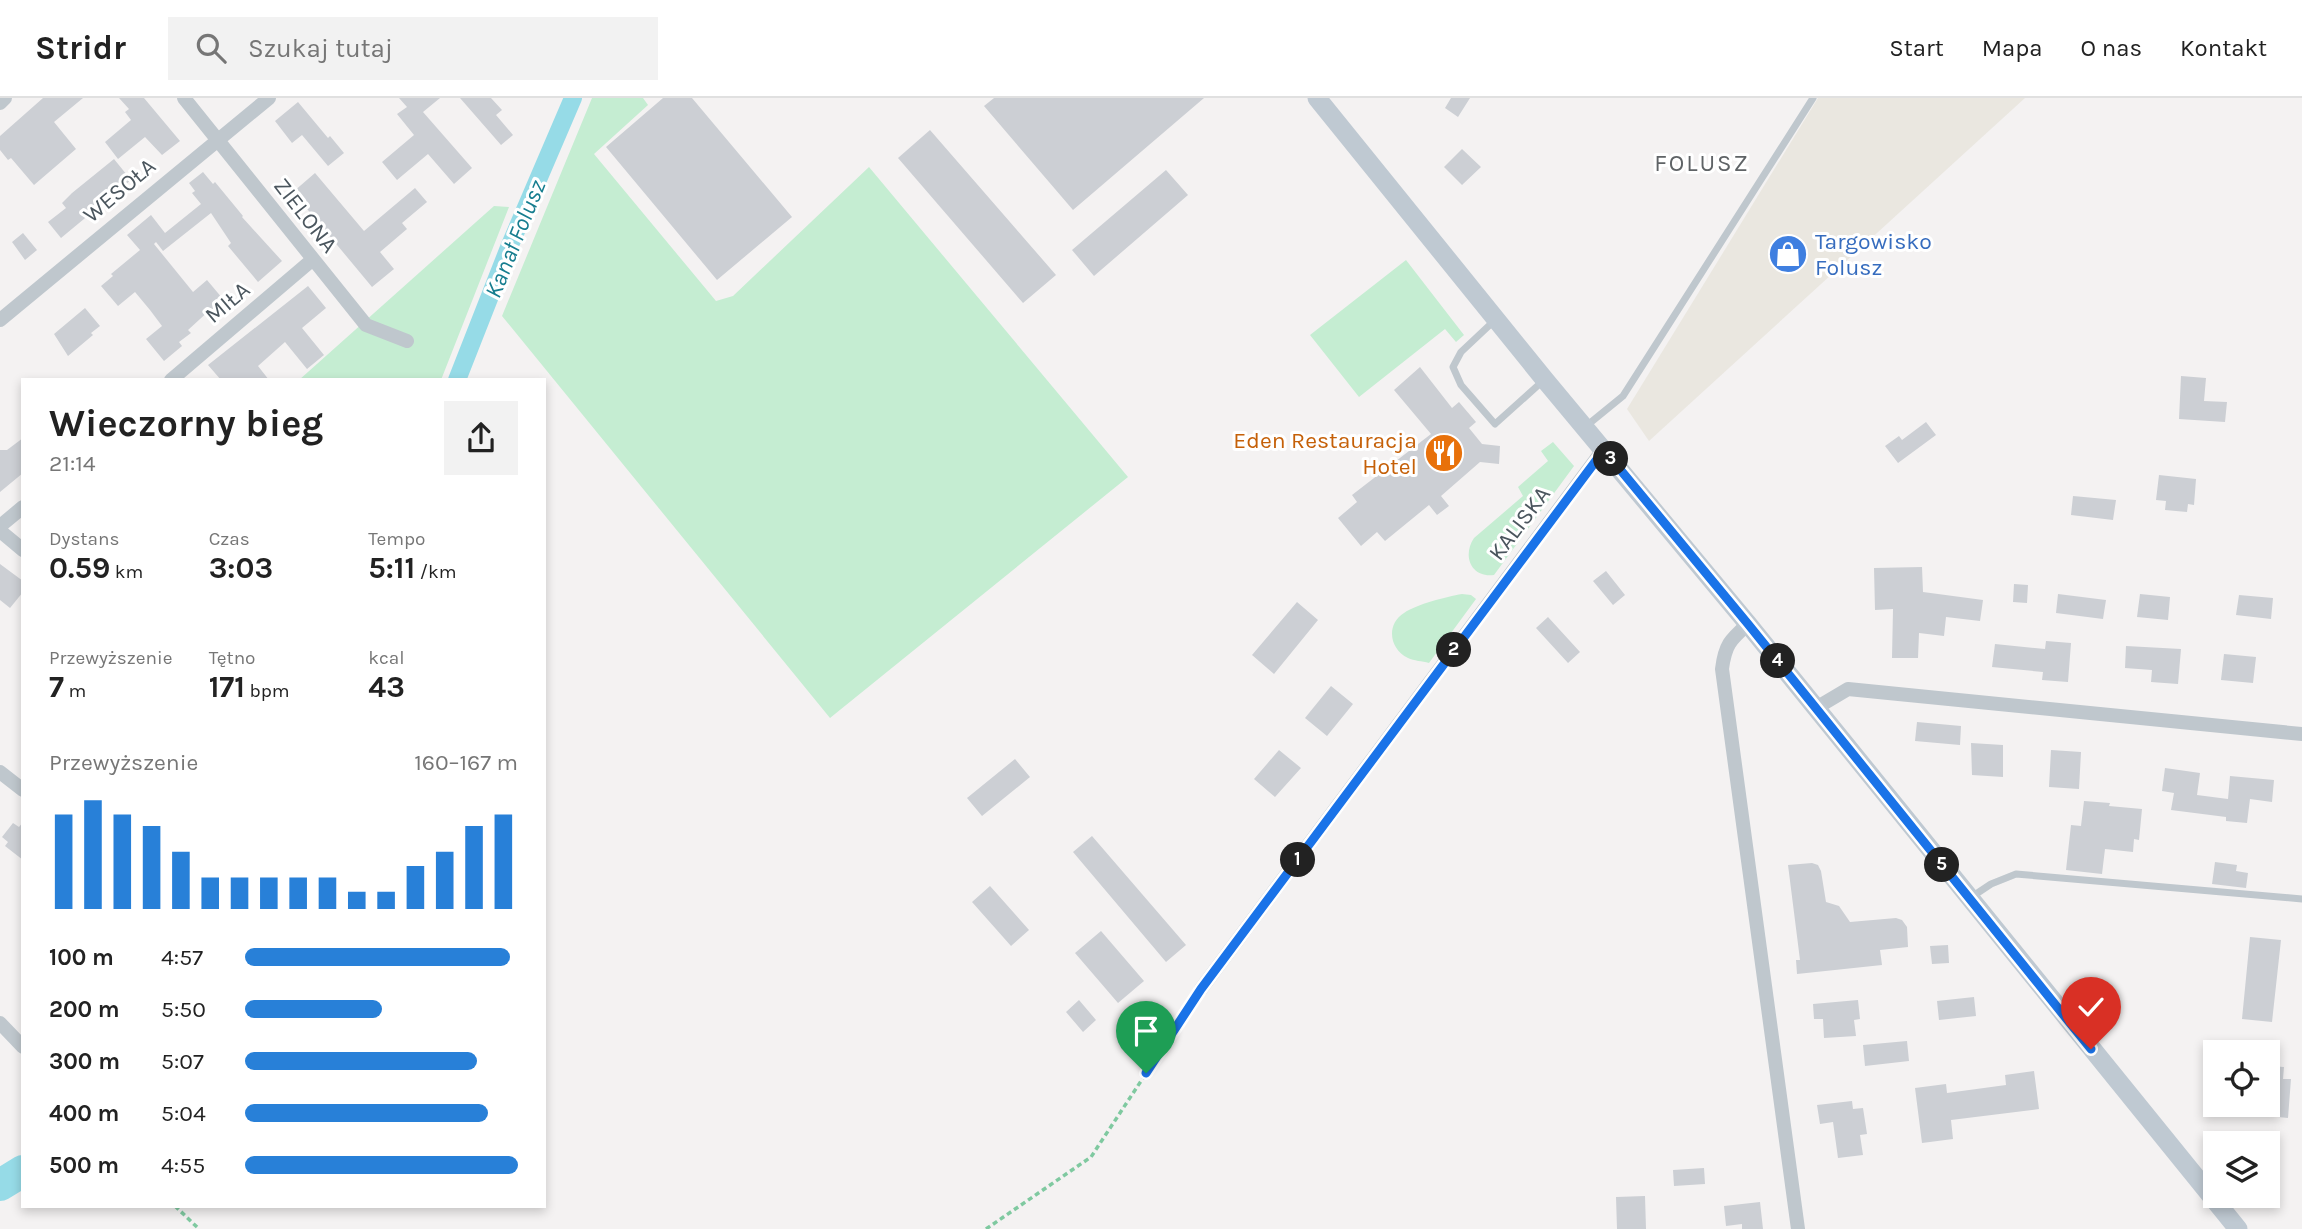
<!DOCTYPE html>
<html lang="pl">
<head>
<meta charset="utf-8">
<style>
	:root { --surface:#fff; --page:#f2f2f2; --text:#222; --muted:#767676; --line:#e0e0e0; --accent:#2880d8 }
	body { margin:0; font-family:Karla,sans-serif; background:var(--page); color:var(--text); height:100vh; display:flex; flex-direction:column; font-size:26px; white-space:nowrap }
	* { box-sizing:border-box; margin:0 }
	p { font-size:23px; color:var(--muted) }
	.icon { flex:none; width:38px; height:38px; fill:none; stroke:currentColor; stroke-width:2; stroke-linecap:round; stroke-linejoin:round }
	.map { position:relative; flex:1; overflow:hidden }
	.sheet { position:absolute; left:21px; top:280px; width:525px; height:830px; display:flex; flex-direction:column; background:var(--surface); border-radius:0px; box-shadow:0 4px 10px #0003 }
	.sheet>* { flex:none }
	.buttons { position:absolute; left:2203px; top:942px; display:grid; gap:14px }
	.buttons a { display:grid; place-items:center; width:77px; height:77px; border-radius:0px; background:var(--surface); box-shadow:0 4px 10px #0003; font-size:35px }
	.pin { position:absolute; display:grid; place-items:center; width:60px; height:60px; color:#fff; margin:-72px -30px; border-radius:50% 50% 50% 0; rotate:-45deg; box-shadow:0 0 7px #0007 }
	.pin .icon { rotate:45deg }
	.km { position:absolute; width:35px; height:35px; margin:-18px; border-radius:50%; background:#222; color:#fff; font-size:19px; line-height:35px; text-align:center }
	.round { display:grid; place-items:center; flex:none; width:74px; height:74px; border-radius:0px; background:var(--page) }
	.summary { display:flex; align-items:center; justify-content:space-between; height:119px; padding:0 28px }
	h1 { font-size:38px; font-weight:700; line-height:52px }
	.stats { display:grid; grid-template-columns:repeat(3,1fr); gap:10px; height:119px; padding:7px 28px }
	.stats div { display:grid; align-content:center }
	.stats b { font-size:30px; font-weight:700 }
	.stats small { font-size:19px; font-weight:400 }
	.stats p { font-size:19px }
	.chart { height:196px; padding:14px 28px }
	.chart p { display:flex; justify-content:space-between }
	.chart svg { width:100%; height:126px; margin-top:7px; stroke:var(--accent); stroke-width:6 }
	ul { padding:0 28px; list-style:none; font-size:23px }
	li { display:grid; grid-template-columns:112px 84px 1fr; align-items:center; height:52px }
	li i { height:18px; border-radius:9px; background:var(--accent) }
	header { display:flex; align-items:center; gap:42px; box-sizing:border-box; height:98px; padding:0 35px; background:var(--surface); border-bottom:2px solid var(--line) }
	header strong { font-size:33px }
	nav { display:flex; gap:38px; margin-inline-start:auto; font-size:24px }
	.search { width:490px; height:63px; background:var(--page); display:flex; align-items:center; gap:18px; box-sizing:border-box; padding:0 24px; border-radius:0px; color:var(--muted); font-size:26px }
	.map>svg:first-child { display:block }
	.commercial { fill:#eae7e0 }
	.green { fill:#c5edd2 }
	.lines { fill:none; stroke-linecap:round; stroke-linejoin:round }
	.canal { stroke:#96dbe7; stroke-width:18 }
	.river { stroke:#96dbe7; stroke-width:32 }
	.building { fill:#cccfd4 }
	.path { stroke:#7fc9a0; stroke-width:3.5; stroke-dasharray:5 3.5; stroke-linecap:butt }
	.service { stroke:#bfc7cd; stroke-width:7 }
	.minor { stroke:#bfc7cd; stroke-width:14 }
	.secondary { stroke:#bfc9d2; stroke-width:19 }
	.route-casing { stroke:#fff; stroke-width:14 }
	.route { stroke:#1a73e8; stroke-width:9 }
	.labels { text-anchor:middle; stroke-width:6; stroke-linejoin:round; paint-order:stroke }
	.street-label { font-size:23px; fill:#4b565e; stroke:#fff }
	.shop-label { font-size:23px; fill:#366cbe; stroke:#fff; text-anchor:start }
	.food-label { font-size:23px; fill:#c56008; stroke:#fff; text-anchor:end }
	.neighbourhood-label { font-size:24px; letter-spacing:2px; fill:#5f6366; stroke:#fff }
	.water-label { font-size:24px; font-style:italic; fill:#167d8f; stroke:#fff }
</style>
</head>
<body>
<header>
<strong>Stridr</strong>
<div class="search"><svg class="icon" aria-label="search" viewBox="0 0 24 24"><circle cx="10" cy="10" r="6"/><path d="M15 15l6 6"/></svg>Szukaj tutaj</div>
<nav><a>Start</a><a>Mapa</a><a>O nas</a><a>Kontakt</a></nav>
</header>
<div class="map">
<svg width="2302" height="1131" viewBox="0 0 2302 1131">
	<rect width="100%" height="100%" fill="#f4f2f2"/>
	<!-- commercial -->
	<path class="commercial" d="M1818 0H2025L1649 343 1627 311Z"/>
	<!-- green -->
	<path class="green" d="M592 0H643L648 7 594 56 716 203 733 198 869 69 1128 379 830 620 502 218Z
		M494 108 509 109 441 282H299Z
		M1406 162 1464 237 1456 244 1445 231 1359 299 1310 237Z
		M1553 344 1574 368 1494 477C1471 480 1462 458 1474 440L1523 398 1518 389 1548 363 1541 353Z
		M1462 496 1471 497 1476 501 1429 565C1422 563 1414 563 1408 560 1389 551 1386 526 1404 515 1417 506 1446 499 1462 496Z"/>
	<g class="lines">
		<!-- canal -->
		<path class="canal" d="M457 282 510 147 573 0"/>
		<!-- river -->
		<path class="river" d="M0 1087 23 1073"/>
	</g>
	<!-- building -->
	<path class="building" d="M43 0H83L54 24 76 51 34 87 11 60 8 62 0 52V38Z
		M119 0H144L180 43 162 57 145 39 118 61 105 44 131 22 125 14 129 11Z
		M399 0H440L423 14 472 70 454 86 428 56 397 82 382 64 414 37 397 16 407 9Z
		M460 0H491L502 12 496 17 513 37 501 47Z
		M663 0H692L792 119 717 182 606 49Z
		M994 0H1204L1073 112 984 8Z
		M1451 0H1470L1458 19 1445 10Z
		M298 4 328 40 330 38 344 55 328 68 302 37 292 45 275 23Z
		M930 32 1056 177 1023 205 898 60Z
		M1462 51 1481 69 1462 87 1444 69Z
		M114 61 131 82 61 140 48 124 66 110 62 105 72 95Z
		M1166 72 1188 97 1094 178 1072 152Z
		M203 74 213 86 215 84 243 118 242 119 282 163 258 184 228 148 231 145 211 115 163 153 156 144 154 146 193 194 207 182 228 207 217 217 211 211 188 232 191 235 179 244 182 248 164 263 146 241 162 228 150 212 135 194 118 208 101 188 113 178 111 176 140 152 127 137 151 117 165 135 201 106 192 95 195 93 189 85Z
		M315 75 364 133 415 90 427 104 402 125 407 131 380 154 394 171 372 189 293 94Z
		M23 135 37 152 25 162 12 144Z
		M308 188 326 210 302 230 324 257 307 271 285 244 258 268 269 282H221L208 267Z
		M85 210 100 228 91 235 93 237 68 258 54 236Z
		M1420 269 1452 310 1459 304 1476 324 1469 330 1482 346 1500 348 1499 366 1480 364 1441 398 1449 408 1437 417 1429 407 1385 443 1377 434 1361 448 1338 420 1357 404 1352 397 1431 336 1394 292Z
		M2181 278 2206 280 2204 303 2227 304 2225 324 2179 321Z
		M1926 324 1936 337 1898 365 1885 348 1899 338 1902 342Z
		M23 340V375L0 394V352H7Z
		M2159 377 2196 381 2194 407 2188 406 2187 414 2165 412 2166 403 2156 402Z
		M2073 398 2116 402 2113 422 2071 417Z
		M0 466 23 483V494L10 510 0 502Z
		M1922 469 1923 494 1983 502 1980 523 1946 519 1944 538 1919 535 1918 560H1892L1893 511 1875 512 1874 470Z
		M1606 473 1625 497 1613 507 1593 483Z
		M2014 486 2028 487 2027 505 2013 504Z
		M2058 496 2106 502 2103 521 2056 515Z
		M2140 496 2170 499 2168 522 2137 519Z
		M2239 497 2273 500 2271 521 2236 517Z
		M1297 504 1318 522 1274 576 1252 557Z
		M1548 519 1580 554 1568 565 1536 530Z
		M2046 543 2071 545 2068 584 2042 582 2043 574 1992 569 1995 546 2045 551Z
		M2126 548 2181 551 2178 586 2151 584 2152 572 2125 570Z
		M2224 556 2256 559 2253 585 2221 582Z
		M1331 588 1353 606 1327 638 1305 620Z
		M1917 624 1961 628 1960 647 1915 643Z
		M1971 645 2003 647V679L1972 677Z
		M1279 652 1301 670 1275 699 1254 681Z
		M2051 652 2081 654 2079 691 2049 689Z
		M1015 661 1030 679 982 718 967 700Z
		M2165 670 2200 675 2197 697 2228 701 2230 678 2274 682 2272 704 2250 701 2247 725 2226 723V719L2171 712 2174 695 2162 693Z
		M2084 703 2110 705 2109 708 2142 711 2139 742 2134 741 2133 754 2105 751 2102 776 2066 772 2071 727 2081 728Z
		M23 724V762L5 748 8 744 2 739 13 725 19 729Z
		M1092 738 1186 847 1166 864 1073 754Z
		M2215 764 2237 767 2236 773 2248 775 2246 790 2212 786Z
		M1812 765 1818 767 1821 773 1826 804 1839 808 1850 824 1896 820 1902 822 1907 829 1908 849 1880 852 1882 867 1797 876 1796 862H1800L1788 767Z
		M990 788 1029 832 1011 848 972 804Z
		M1101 833 1144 883 1118 905 1075 855Z
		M2250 839 2281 842 2272 924 2242 921Z
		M1948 847 1949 865 1932 866 1930 848Z
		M1974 899 1976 918 1939 922 1937 903Z
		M1079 902 1096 922 1083 934 1066 914Z
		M1858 902 1860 921 1854 922 1856 938 1824 940 1823 921H1814L1813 906Z
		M1907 943 1909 963 1865 968 1863 947Z
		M2270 968 2284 969 2283 981H2291L2288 1020 2268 1018V980Z
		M2034 973 2039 1011 1951 1022 1953 1041 1922 1045 1915 990 1946 986 1947 995 2006 987 2005 977Z
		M1852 1003 1853 1011 1863 1010 1867 1036 1860 1037 1863 1057 1838 1060 1833 1024 1820 1026 1817 1007Z
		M1704 1070 1705 1086 1674 1088 1673 1072Z
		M1645 1098 1646 1131H1617L1616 1099Z
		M1760 1104 1763 1131H1742V1126L1726 1128 1724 1108Z"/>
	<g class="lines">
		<!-- path -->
		<path class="path" d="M175 1108 199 1131
			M986 1131 1091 1059 1193 904"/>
		<!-- service -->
		<path class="service" d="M1495 222 1461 254 1453 269 1461 287 1495 326 1544 282
			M1585 329 1623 298 1813 0
			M1970 800 1991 786 2016 776 2302 801"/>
		<!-- minor -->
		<path class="minor" d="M184 0 366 227 407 243
			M0 5 5 0
			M0 222 269 0
			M171 282 312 162
			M0 428 23 409
			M0 433 23 452
			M1748 526C1730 542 1725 547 1722 571L1798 1131
			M1816 610 1848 591 2302 636
			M0 674 23 692
			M1201 891 1603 352
			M0 925 23 949"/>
		<!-- secondary -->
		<path class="secondary" d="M1317 0 1545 282 1748 526 2238 1131"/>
	</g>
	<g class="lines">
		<!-- route casing -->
		<g class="route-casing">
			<path id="route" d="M1146 975 1201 891 1604 352 1748 526 2091 951"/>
		</g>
		<!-- route -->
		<use href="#route" class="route"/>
	</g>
	<!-- icons -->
	<defs>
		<g id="shop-disc" transform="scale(2.0125)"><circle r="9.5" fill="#3f7fe0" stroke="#fff"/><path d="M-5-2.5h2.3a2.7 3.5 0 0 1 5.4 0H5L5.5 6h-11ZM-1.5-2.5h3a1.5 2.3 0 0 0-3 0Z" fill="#fff"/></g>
		<g id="restaurant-disc" transform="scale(2.0125)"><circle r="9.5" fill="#e8710a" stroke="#fff"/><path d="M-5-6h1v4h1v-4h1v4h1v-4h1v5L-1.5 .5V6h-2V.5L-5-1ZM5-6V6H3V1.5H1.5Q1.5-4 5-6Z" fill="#fff"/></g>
	</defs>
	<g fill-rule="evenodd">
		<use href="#shop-disc" x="1788" y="156"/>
		<use href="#restaurant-disc" x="1444" y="355"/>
	</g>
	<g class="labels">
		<!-- street labels -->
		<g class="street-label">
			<text transform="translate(119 92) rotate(-40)" y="8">WESOŁA</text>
			<text transform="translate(306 117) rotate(52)" y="8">ZIELONA</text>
			<text transform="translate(227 204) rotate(-40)" y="8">MIŁA</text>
			<text transform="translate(1519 425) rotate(-53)" y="8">KALISKA</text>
		</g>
		<!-- shop labels -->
		<g class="shop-label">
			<text x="1815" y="151">Targowisko<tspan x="1815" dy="26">Folusz</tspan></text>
		</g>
		<!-- food labels -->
		<g class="food-label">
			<text x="1417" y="350">Eden Restauracja<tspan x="1417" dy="26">Hotel</tspan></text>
		</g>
		<!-- neighbourhood labels -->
		<g class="neighbourhood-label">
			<text x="1702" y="73">FOLUSZ</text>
		</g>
		<!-- water labels -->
		<g class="water-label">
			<text transform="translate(515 141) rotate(-68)" y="8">Kanał Folusz</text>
		</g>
	</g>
</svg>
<div class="buttons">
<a><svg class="icon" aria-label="locate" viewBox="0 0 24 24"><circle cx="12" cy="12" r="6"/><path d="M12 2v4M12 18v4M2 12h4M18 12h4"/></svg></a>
<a><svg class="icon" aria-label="layers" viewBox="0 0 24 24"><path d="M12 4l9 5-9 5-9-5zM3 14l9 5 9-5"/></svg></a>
</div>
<div class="pin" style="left:1146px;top:975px;background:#1e9e55"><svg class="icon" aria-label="arrive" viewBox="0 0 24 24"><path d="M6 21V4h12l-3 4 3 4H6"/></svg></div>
<div class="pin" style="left:2091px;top:951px;background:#d93025"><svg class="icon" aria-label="check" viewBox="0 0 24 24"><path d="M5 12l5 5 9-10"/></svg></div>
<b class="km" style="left:1298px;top:762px">1</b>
<b class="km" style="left:1454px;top:552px">2</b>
<b class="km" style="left:1611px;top:361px">3</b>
<b class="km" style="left:1778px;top:563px">4</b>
<b class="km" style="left:1942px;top:767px">5</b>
<section class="sheet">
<div class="summary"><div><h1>Wieczorny bieg</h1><p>21:14</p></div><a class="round"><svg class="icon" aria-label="share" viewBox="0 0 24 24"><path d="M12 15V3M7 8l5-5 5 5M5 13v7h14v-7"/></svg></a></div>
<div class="stats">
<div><p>Dystans</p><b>0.59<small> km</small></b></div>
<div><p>Czas</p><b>3:03</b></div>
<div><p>Tempo</p><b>5:11<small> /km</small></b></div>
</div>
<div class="stats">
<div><p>Przewyższenie</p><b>7<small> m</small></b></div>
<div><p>Tętno</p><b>171<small> bpm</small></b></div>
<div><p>kcal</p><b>43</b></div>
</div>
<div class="chart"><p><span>Przewyższenie</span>160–167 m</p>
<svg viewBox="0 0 160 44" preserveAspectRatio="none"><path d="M5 44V11M15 44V6M25 44V11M35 44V15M45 44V24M55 44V33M65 44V33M75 44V33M85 44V33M95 44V33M105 44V38M115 44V38M125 44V29M135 44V24M145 44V15M155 44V11"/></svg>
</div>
<ul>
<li><b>100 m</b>4:57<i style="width:97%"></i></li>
<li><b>200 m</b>5:50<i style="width:50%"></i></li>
<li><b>300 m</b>5:07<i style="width:85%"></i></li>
<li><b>400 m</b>5:04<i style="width:89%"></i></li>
<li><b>500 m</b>4:55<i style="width:100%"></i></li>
</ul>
</section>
</div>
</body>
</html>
